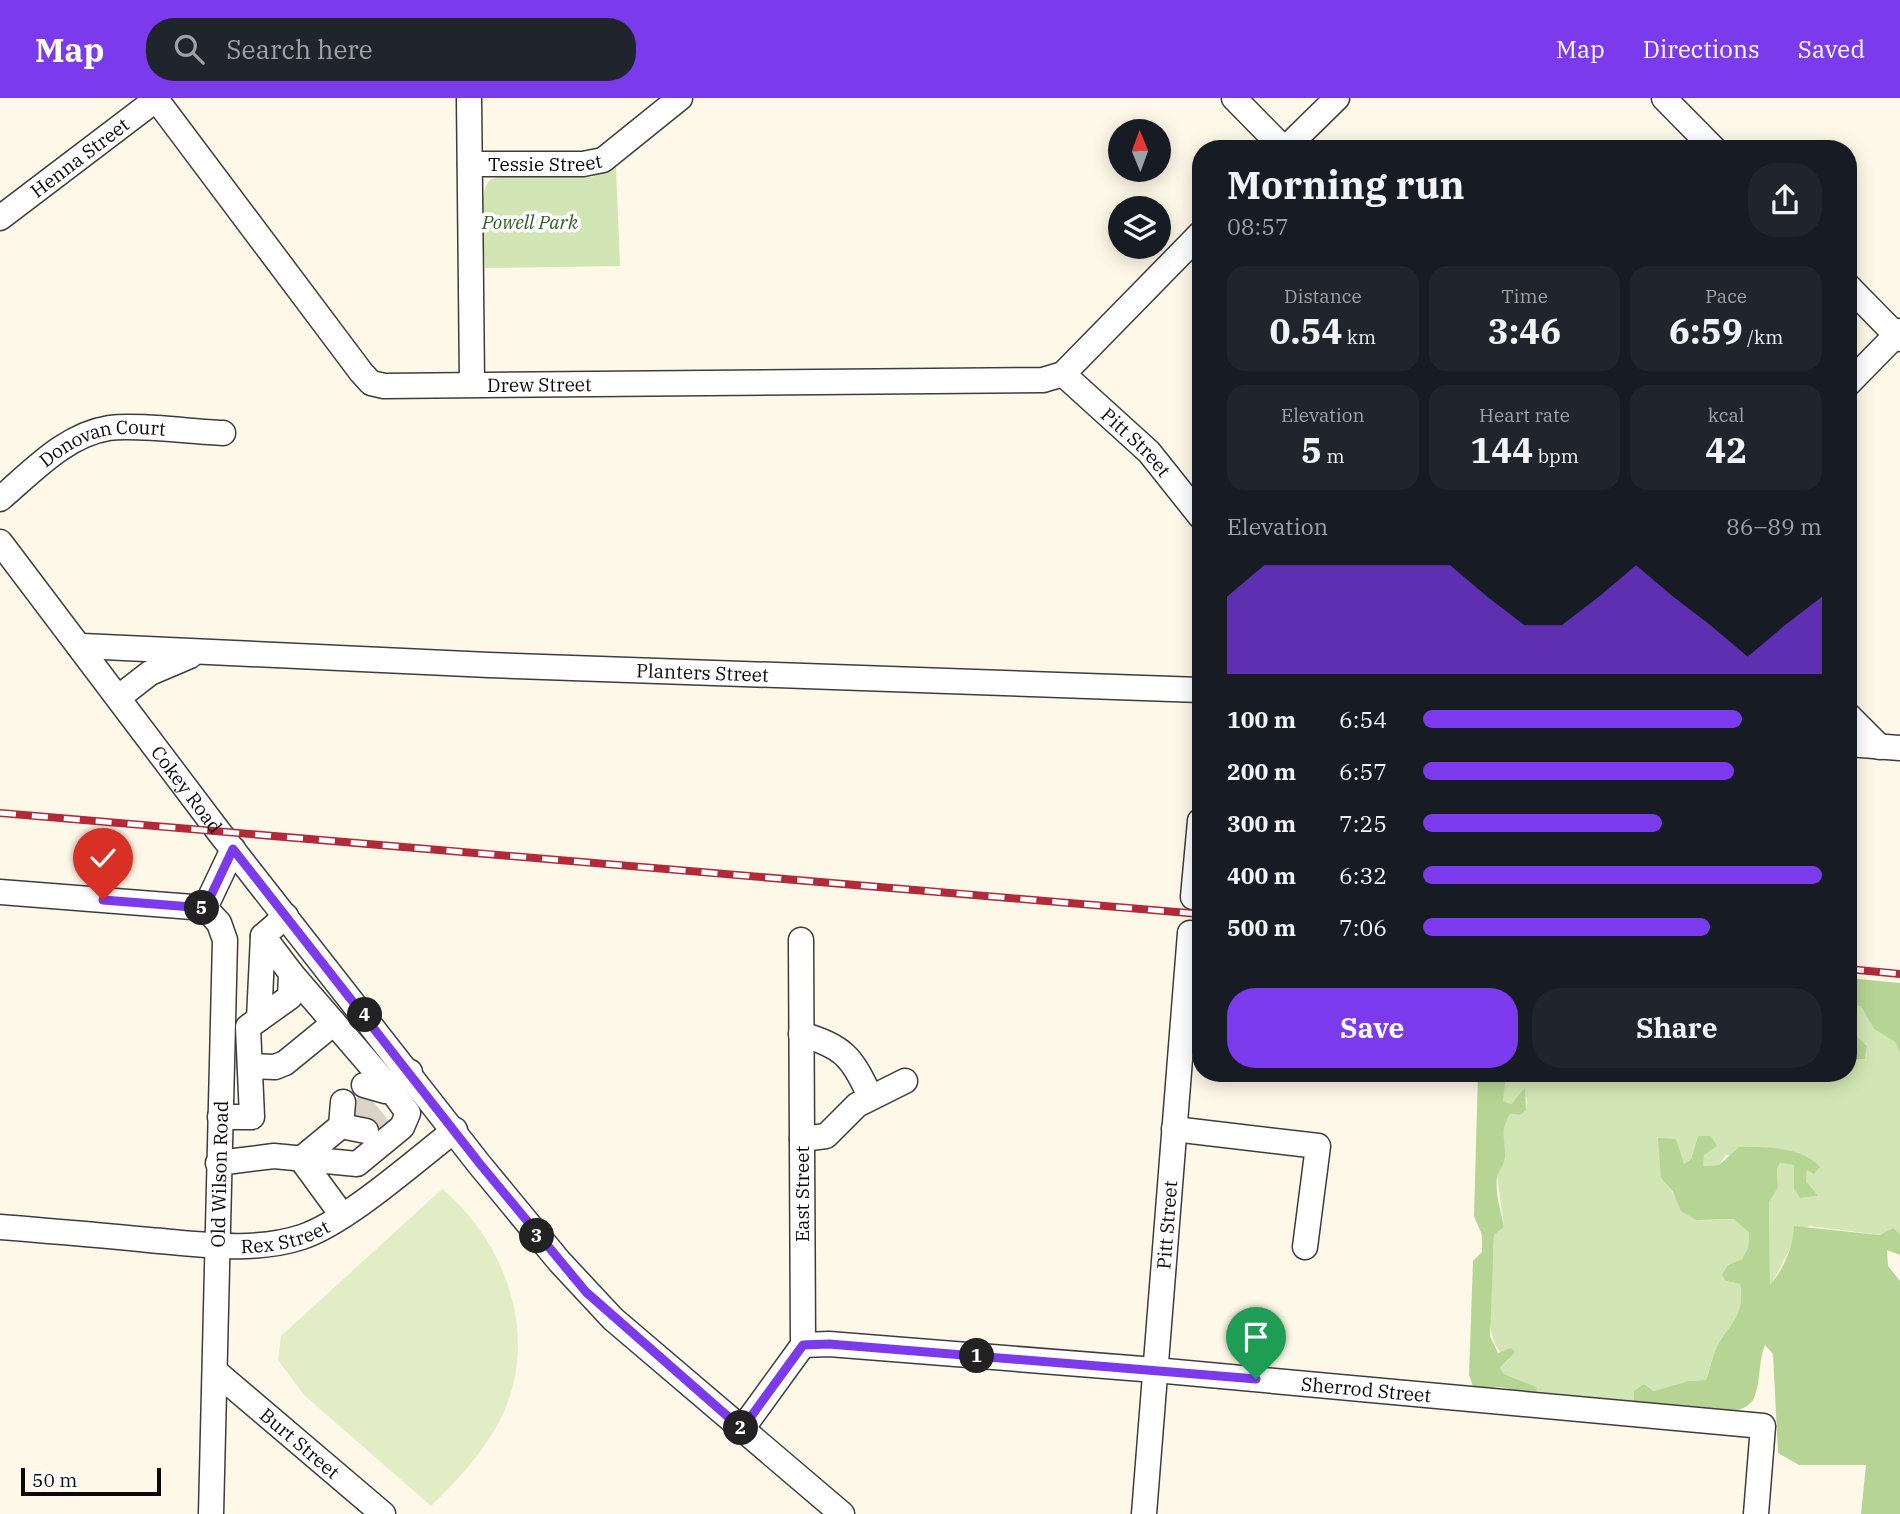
<!DOCTYPE html>
<html lang="en">
<head>
<meta charset="utf-8">
<style>
	:root { --surface:#171b24; --page:#20242c; --text:#f1f3f6; --muted:#9ea1a6; --accent:#7c3aed }
	body { margin:0; font-family:"IBM Plex Serif",serif; background:var(--page); color:var(--text); height:100vh; display:flex; flex-direction:column; font-size:26px; white-space:nowrap }
	* { box-sizing:border-box; margin:0 }
	p { font-size:23px; color:var(--muted) }
	.icon { flex:none; width:38px; height:38px; fill:none; stroke:currentColor; stroke-width:2; stroke-linecap:round; stroke-linejoin:round }
	.map { position:relative; flex:1; overflow:hidden }
	.panel { position:absolute; left:1192px; top:42px; width:665px; height:942px; display:flex; flex-direction:column; background:var(--surface); border-radius:28px; box-shadow:0 4px 18px #0003 }
	.panel>* { flex:none }
	.needle { width:46px; rotate:359deg }
	.controls { position:absolute; left:1108px; top:21px; display:grid; gap:14px }
	.controls a { display:grid; place-items:center; width:63px; height:63px; border-radius:50%; background:var(--surface); box-shadow:0 4px 18px #0003; font-size:35px }
	.scale { position:absolute; left:21px; bottom:18px; width:140px; box-sizing:border-box; padding-left:7px; border:4px solid #0a0a0a; border-top:0; font-size:19px; line-height:24px; white-space:nowrap; color:#0a0a0a; -webkit-text-stroke:5px #fff; paint-order:stroke }
	.pin { position:absolute; display:grid; place-items:center; width:60px; height:60px; color:#fff; margin:-72px -30px; border-radius:50% 50% 50% 0; rotate:-45deg; box-shadow:0 0 7px #0007 }
	.pin .icon { rotate:45deg }
	.km { position:absolute; width:35px; height:35px; margin:-18px; border-radius:50%; background:#222; color:#fff; font-size:19px; line-height:35px; text-align:center }
	.round { display:grid; place-items:center; flex:none; width:74px; height:74px; border-radius:28px; background:var(--page) }
	.summary { display:flex; align-items:center; justify-content:space-between; height:119px; padding:0 35px }
	h1 { font-size:38px; font-weight:700; line-height:52px }
	.stats { display:grid; grid-template-columns:repeat(3,1fr); gap:10px; height:119px; padding:7px 35px }
	.stats div { display:grid; align-content:center; border-radius:18px; background:var(--page); text-align:center }
	.stats b { font-size:35px; font-weight:700 }
	.stats small { font-size:19px; font-weight:400 }
	.stats p { font-size:19px }
	.chart { height:196px; padding:14px 35px }
	.chart p { display:flex; justify-content:space-between }
	.chart svg { width:100%; height:126px; margin-top:7px; fill:var(--accent); opacity:.7 }
	.button { display:flex; gap:14px; margin-top:auto; padding:14px 35px }
	.button a { flex:1; height:80px; border-radius:28px; background:var(--accent); color:#fff; font-size:28px; font-weight:700; line-height:80px; text-align:center }
	.button a+a { background:var(--page); color:var(--text) }
	ul { padding:0 35px; list-style:none; font-size:23px }
	li { display:grid; grid-template-columns:112px 84px 1fr; align-items:center; height:52px }
	li i { height:18px; border-radius:9px; background:var(--accent) }
	header { display:flex; align-items:center; gap:42px; box-sizing:border-box; height:98px; padding:0 35px; background:var(--accent); color:#fff }
	header strong { font-size:33px }
	nav { display:flex; gap:38px; margin-inline-start:auto; font-size:24px }
	.search { width:490px; height:63px; background:var(--page); display:flex; align-items:center; gap:18px; box-sizing:border-box; padding:0 24px; border-radius:28px; color:var(--muted); font-size:26px }
	.map>svg:first-child { display:block }
	.green { fill:#d1e6b4 }
	.forest { fill:#b6d594 }
	.pitch { fill:#e2edc5 }
	.lines { fill:none; stroke-linecap:round; stroke-linejoin:round }
	.minor-tunnel { stroke:#d9d4c7; stroke-width:24; stroke-dasharray:24 12; stroke-linecap:butt }
	.minor-casing { stroke:#3d3d3d; stroke-width:27 }
	.minor { stroke:#fff; stroke-width:24 }
	.rail-casing { stroke:#b2293a; stroke-width:8 }
	.rail { stroke:#fff; stroke-width:5; stroke-dasharray:16; stroke-linecap:butt }
	.route-casing { stroke:#fff; stroke-width:14 }
	.route { stroke:#7c3aed; stroke-width:9 }
	.labels { text-anchor:middle; stroke-width:7; stroke-linejoin:round; paint-order:stroke }
	.street-label { font-size:19px; fill:#0a0a0a; stroke:#fff }
	.park-label { font-size:19px; font-style:italic; fill:#305d1e; stroke:#fff }
</style>
</head>
<body>
<header>
<strong>Map</strong>
<div class="search"><svg class="icon" aria-label="search" viewBox="0 0 24 24"><circle cx="10" cy="10" r="6"/><path d="M15 15l6 6"/></svg>Search here</div>
<nav><a>Map</a><a>Directions</a><a>Saved</a></nav>
</header>
<div class="map">
<svg width="1900" height="1416" viewBox="0 0 1900 1416">
	<rect width="100%" height="100%" fill="#fef8e8"/>
	<!-- green -->
	<path class="green" d="M616 69 620 168 485 170C484 152 477 92 490 82 494 80 498 79 501 78L591 79Z
		M1848 906 1861 907 1874 931 1895 944 1900 955V1136L1893 1130 1881 1137 1809 1128C1789 1144 1784 1166 1770 1188L1769 1104 1778 1090 1777 1071 1780 1065 1794 1067 1800 1100 1817 1098 1806 1083 1807 1071 1819 1069 1726 1057 1719 1067 1702 1068 1703 1057 1716 1048 1710 1038H1698L1691 1061 1684 1066 1677 1049 1661 1080C1695 1119 1672 1123 1734 1121L1749 1135 1748 1150 1742 1161 1728 1167 1726 1183 1740 1186C1746 1222 1725 1227 1714 1256 1711 1264 1709 1274 1706 1282L1688 1283 1654 1293 1644 1286 1641 1308 1536 1297 1537 1289 1504 1276 1500 1270 1509 1261C1475 1243 1495 1171 1494 1137L1504 1129 1497 1078 1505 1061 1502 1042 1505 1024 1510 1016 1521 1017 1526 1012 1527 1000 1521 995 1511 1006 1502 1003 1506 975H1848V962L1865 961 1867 948 1848 930Z"/>
	<!-- forest -->
	<path class="forest" d="M1848 880 1900 885V955L1895 944 1874 931 1861 908 1848 906Z
		M1848 930 1867 948 1865 961 1848 962Z
		M1478 975H1506L1503 1003 1511 1006 1525 990 1526 1012 1521 1017 1510 1016C1500 1031 1505 1042 1505 1059 1505 1066 1499 1072 1497 1079 1495 1096 1501 1114 1504 1129L1494 1137 1490 1238 1498 1255 1511 1250 1515 1254 1500 1270 1504 1276 1537 1289 1536 1297 1501 1289 1474 1291 1469 1277 1473 1163 1482 1154V1137L1474 1118Z
		M1698 1038H1711L1717 1048 1704 1057 1703 1068 1719 1067 1739 1049C1765 1049 1801 1048 1820 1069L1814 1076 1807 1072 1806 1083 1818 1098 1800 1100 1794 1090V1067L1780 1065 1777 1071 1778 1090 1769 1104 1770 1187C1784 1170 1793 1150 1794 1128L1880 1137 1893 1130 1900 1136V1157L1887 1152 1888 1168 1900 1183V1416H1861L1866 1367H1799L1778 1355 1773 1256 1765 1247C1758 1264 1761 1283 1754 1300 1741 1327 1666 1310 1641 1308L1634 1303V1293L1644 1286 1654 1293 1688 1283 1706 1282C1709 1274 1711 1264 1714 1256 1725 1227 1746 1222 1740 1186L1726 1183 1722 1177 1728 1167 1742 1161 1748 1150 1749 1135 1734 1121 1696 1122 1681 1113 1673 1094 1661 1080 1658 1040 1676 1041 1684 1066 1691 1061Z"/>
	<!-- pitch -->
	<path class="pitch" d="M442 1091C506 1144 539 1237 503 1316 487 1350 458 1382 431 1408L304 1297 278 1262 281 1238Z"/>
	<g class="lines">
		<!-- minor-tunnel -->
		<path class="minor-tunnel" d="M354 1018 375 1001
			M366 1033 388 1016"/>
		<!-- minor casing -->
		<g class="minor-casing">
			<g id="minor">
				<path d="M469 0 472 285"/>
				<path d="M1234 0 1284 51"/>
				<path d="M1664 0 1714 51"/>
				<path id="s1" d="M156 1 361 274 371 285 384 288 1043 282 1063 276 1200 136"/>
				<path d="M1285 51 1337 0"/>
				<path id="s2" d="M470 66H583L603 62 680 0"/>
				<path id="s3" d="M0 120 158 0"/>
				<path d="M1848 188 1900 241"/>
				<path id="s4" d="M1063 276 1149 354 1200 418"/>
				<path d="M1848 286 1900 233"/>
				<path id="s5" d="M0 401C32 374 65 337 109 330 136 326 193 334 223 335"/>
				<path id="s6" d="M0 444 219 734 479 1066 559 1163 613 1221 842 1416"/>
				<path id="s7" d="M82 548 489 567 1200 592"/>
				<path d="M119 599 150 575 190 558"/>
				<path d="M1848 617 1880 649"/>
				<path d="M1848 646 1900 650"/>
				<path d="M0 794 205 810"/>
				<path d="M1193 799 1200 723"/>
				<path d="M291 875 390 990 385 993 364 987"/>
				<path d="M259 921 263 838"/>
				<path d="M801 936C844 949 851 958 870 998"/>
				<path d="M250 968 275 969 285 965 334 925"/>
				<path d="M220 1019H252L248 929 290 899 291 875 263 838 286 818"/>
				<path d="M341 1028 366 1033"/>
				<path d="M1174 1031 1318 1048 1305 1149"/>
				<path d="M802 1041 826 1038 857 1007 905 983"/>
				<path d="M218 1065 274 1058 357 1066 402 1029 408 1015 390 990 410 974"/>
				<path d="M342 1117 301 1061 341 1028 343 1004"/>
				<path id="s8" d="M0 1129C50 1133 99 1137 149 1142 200 1146 253 1155 302 1139 347 1124 416 1062 455 1032"/>
				<path id="s9" d="M803 1247 829 1246 1155 1272 1763 1328 1756 1416"/>
				<path id="s10" d="M216 1274 383 1416"/>
				<path d="M742 1331 803 1247 801 842"/>
				<path id="s11" d="M211 1416 225 842 219 825 205 810 233 751"/>
				<path id="s12" d="M1144 1416 1190 835"/>
			</g>
		</g>
		<!-- minor -->
		<use href="#minor" class="minor"/>
		<!-- rail casing -->
		<g class="rail-casing">
			<path id="rail" d="M0 715 1200 816
				M1848 871 1900 876"/>
		</g>
		<!-- rail -->
		<use href="#rail" class="rail"/>
	</g>
	<g class="lines">
		<!-- route casing -->
		<g class="route-casing">
			<path id="route" d="M103 802 205 810 233 751 480 1066 586 1194 742 1331 803 1247 829 1246 1256 1281"/>
		</g>
		<!-- route -->
		<use href="#route" class="route"/>
	</g>
	<g class="labels">
		<!-- street labels -->
		<g class="street-label">
			<text dy="7" stroke="none"><textPath href="#s3" startOffset="100">Henna Street</textPath></text>
			<text dy="7" stroke="none"><textPath href="#s2" startOffset="75">Tessie Street</textPath></text>
			<text dy="7" stroke="none"><textPath href="#s1" startOffset="525">Drew Street</textPath></text>
			<text dy="7" stroke="none"><textPath href="#s4" startOffset="100">Pitt Street</textPath></text>
			<text dy="7" stroke="none"><textPath href="#s5" startOffset="122">Donovan Court</textPath></text>
			<text dy="7" stroke="none"><textPath href="#s7" startOffset="621">Planters Street</textPath></text>
			<text dy="7" stroke="none"><textPath href="#s6" startOffset="310">Cokey Road</textPath></text>
			<text dy="7" stroke="none"><textPath href="#s11" startOffset="340">Old Wilson Road</textPath></text>
			<text transform="translate(802 1096) rotate(-90)" y="7">East Street</text>
			<text dy="7" stroke="none"><textPath href="#s12" startOffset="290">Pitt Street</textPath></text>
			<text dy="7" stroke="none"><textPath href="#s8" startOffset="287">Rex Street</textPath></text>
			<text dy="7" stroke="none"><textPath href="#s9" startOffset="565">Sherrod Street</textPath></text>
			<text dy="7" stroke="none"><textPath href="#s10" startOffset="110">Burt Street</textPath></text>
		</g>
		<!-- park labels -->
		<g class="park-label">
			<text x="530" y="131">Powell Park</text>
		</g>
	</g>
</svg>
<div class="controls">
<a><svg class="needle" viewBox="-14 -14 28 28"><path d="M0-13l5 13h-10z" fill="#e53935"/><path d="M0 13l5-13h-10z" fill="#9ea1a6"/></svg></a>
<a><svg class="icon" aria-label="layers" viewBox="0 0 24 24"><path d="M12 4l9 5-9 5-9-5zM3 14l9 5 9-5"/></svg></a>
</div>
<div class="scale">50 m</div>
<div class="pin" style="left:1256px;top:1281px;background:#1e9e55"><svg class="icon" aria-label="arrive" viewBox="0 0 24 24"><path d="M6 21V4h12l-3 4 3 4H6"/></svg></div>
<div class="pin" style="left:103px;top:802px;background:#d93025"><svg class="icon" aria-label="check" viewBox="0 0 24 24"><path d="M5 12l5 5 9-10"/></svg></div>
<b class="km" style="left:977px;top:1258px">1</b>
<b class="km" style="left:741px;top:1330px">2</b>
<b class="km" style="left:537px;top:1138px">3</b>
<b class="km" style="left:365px;top:917px">4</b>
<b class="km" style="left:202px;top:810px">5</b>
<section class="panel">
<div class="summary"><div><h1>Morning run</h1><p>08:57</p></div><a class="round"><svg class="icon" aria-label="share" viewBox="0 0 24 24"><path d="M12 15V3M7 8l5-5 5 5M5 13v7h14v-7"/></svg></a></div>
<div class="stats">
<div><p>Distance</p><b>0.54<small> km</small></b></div>
<div><p>Time</p><b>3:46</b></div>
<div><p>Pace</p><b>6:59<small> /km</small></b></div>
</div>
<div class="stats">
<div><p>Elevation</p><b>5<small> m</small></b></div>
<div><p>Heart rate</p><b>144<small> bpm</small></b></div>
<div><p>kcal</p><b>42</b></div>
</div>
<div class="chart"><p><span>Elevation</span>86–89 m</p>
<svg viewBox="0 0 160 44" preserveAspectRatio="none"><path d="M0 44V17L10 6L20 6L30 6L40 6L50 6L60 6L70 17L80 27L90 27L100 17L110 6L120 17L130 27L140 38L150 27L160 17V44z"/></svg>
</div>
<ul>
<li><b>100 m</b>6:54<i style="width:80%"></i></li>
<li><b>200 m</b>6:57<i style="width:78%"></i></li>
<li><b>300 m</b>7:25<i style="width:60%"></i></li>
<li><b>400 m</b>6:32<i style="width:100%"></i></li>
<li><b>500 m</b>7:06<i style="width:72%"></i></li>
</ul>
<div class="button"><a>Save</a><a>Share</a></div>
</section>
</div>
</body>
</html>
